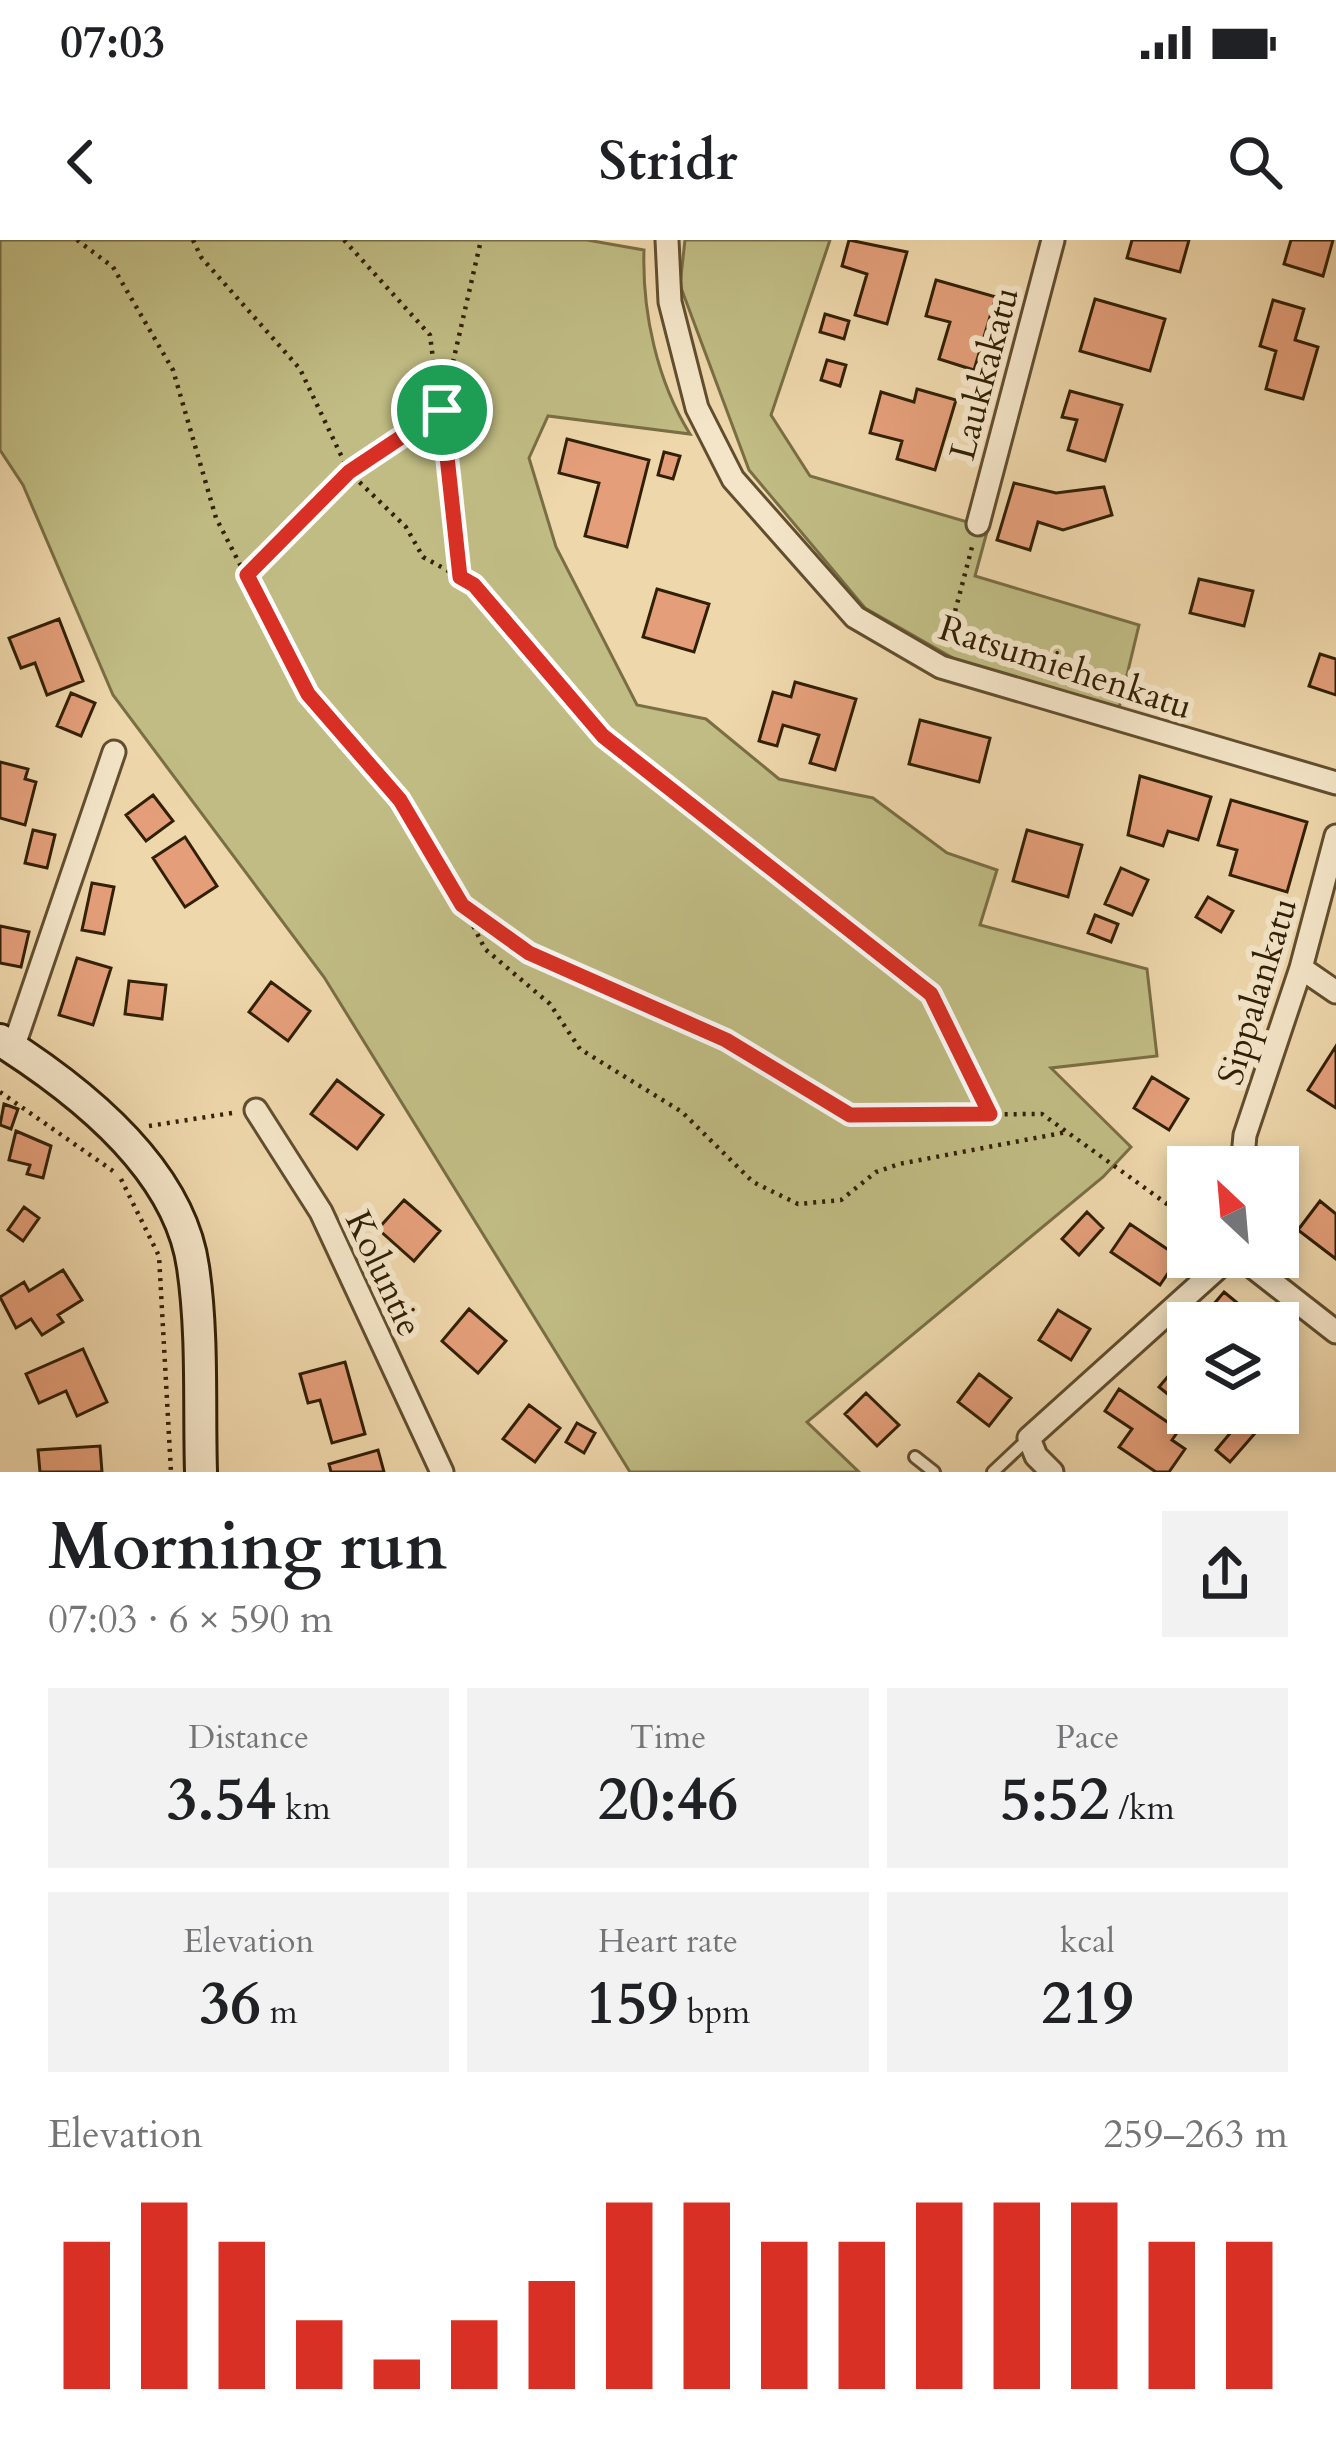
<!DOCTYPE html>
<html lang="en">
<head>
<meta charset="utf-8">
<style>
	:root { --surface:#fff; --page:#f2f2f2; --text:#202124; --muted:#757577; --accent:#d93025 }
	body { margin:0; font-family:Cardo,serif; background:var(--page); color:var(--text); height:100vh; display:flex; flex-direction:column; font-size:45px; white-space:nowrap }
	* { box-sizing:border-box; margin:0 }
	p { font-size:39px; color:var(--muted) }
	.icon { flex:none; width:66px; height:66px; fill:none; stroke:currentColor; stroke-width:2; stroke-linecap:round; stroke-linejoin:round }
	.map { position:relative; height:1232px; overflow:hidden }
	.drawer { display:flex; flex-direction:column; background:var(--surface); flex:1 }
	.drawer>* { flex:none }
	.needle { width:78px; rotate:334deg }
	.tools { position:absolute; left:1167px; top:906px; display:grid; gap:24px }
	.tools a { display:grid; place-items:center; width:132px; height:132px; border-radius:0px; background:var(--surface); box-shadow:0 6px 18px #0003; font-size:60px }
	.pin { position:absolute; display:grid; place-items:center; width:102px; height:102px; color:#fff; margin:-51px; border:6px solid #fff; border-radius:50%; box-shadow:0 3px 12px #0007 }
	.round { display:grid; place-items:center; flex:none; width:126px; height:126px; border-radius:0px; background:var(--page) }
	.overview { display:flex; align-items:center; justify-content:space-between; height:204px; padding:0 48px }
	h1 { font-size:66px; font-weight:800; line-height:90px }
	.stats { display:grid; grid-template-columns:repeat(3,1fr); gap:18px; height:204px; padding:12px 48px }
	.stats div { display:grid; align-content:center; border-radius:0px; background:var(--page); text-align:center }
	.stats b { font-size:60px; font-weight:800 }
	.stats small { font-size:33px; font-weight:400 }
	.stats p { font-size:33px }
	.chart { height:336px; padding:24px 48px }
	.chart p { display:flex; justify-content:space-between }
	.chart svg { width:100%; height:216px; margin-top:12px; stroke:var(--accent); stroke-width:6 }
	.status { display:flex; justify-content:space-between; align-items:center; height:84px; padding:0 60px; background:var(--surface); direction:ltr }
	.status svg { height:33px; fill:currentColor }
	header { display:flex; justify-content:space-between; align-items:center; height:156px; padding:0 48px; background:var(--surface); font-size:54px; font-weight:800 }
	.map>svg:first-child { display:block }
	.green { fill:#c0bc83; stroke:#796e44; stroke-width:3 }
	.building { fill:#e49f7a; stroke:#322005; stroke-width:3 }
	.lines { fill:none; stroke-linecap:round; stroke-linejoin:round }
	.lane-casing { stroke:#614e2e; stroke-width:16 }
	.street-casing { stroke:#614e2e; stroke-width:27 }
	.secondary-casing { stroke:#322005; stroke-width:36 }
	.path { stroke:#322005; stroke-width:4.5; stroke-dasharray:3 6; stroke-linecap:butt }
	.lane { stroke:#f4e5c8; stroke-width:10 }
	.street { stroke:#f4e5c8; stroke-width:21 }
	.secondary { stroke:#f4e5c8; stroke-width:30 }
	.route-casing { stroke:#fff; stroke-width:24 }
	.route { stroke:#d93025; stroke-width:15 }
	.labels { text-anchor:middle; stroke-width:12; stroke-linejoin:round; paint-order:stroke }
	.street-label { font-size:36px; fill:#322005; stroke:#f4e5c8 }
</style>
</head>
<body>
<div class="status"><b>07:03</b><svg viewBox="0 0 49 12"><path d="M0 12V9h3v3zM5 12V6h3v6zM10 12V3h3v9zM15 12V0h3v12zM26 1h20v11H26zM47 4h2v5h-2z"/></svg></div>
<header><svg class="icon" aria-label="back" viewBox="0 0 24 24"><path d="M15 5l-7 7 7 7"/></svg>Stridr<svg class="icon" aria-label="search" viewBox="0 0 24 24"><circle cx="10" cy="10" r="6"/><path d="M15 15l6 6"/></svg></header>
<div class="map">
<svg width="1336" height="1232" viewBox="0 0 1336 1232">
	<rect width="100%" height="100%" fill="#eed7ab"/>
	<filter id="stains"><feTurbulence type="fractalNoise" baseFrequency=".00167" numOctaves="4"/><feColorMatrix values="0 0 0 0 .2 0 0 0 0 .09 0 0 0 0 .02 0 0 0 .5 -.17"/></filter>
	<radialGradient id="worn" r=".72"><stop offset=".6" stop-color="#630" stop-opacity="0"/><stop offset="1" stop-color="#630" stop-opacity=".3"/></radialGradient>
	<!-- green -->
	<path class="green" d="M0 0H587L644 10C642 72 657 141 690 194L548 176 529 218 556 307 637 465 706 479 779 539 873 558 947 613 997 630 980 685 1147 729 1157 816 1051 828 1131 907 1103 937 807 1182 859 1232H630L324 737 113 455 23 245 0 210Z
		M685 0H830L771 175 810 236 988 288 975 336 1139 385 1119 468 960 422 865 368 749 230 680 45Z"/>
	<!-- building -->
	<path class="building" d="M849 0 907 12 887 84 855 75 867 34 842 26Z
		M1132 0H1189L1180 32 1127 18Z
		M1291 0H1333L1323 36 1284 24Z
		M936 40 996 57 974 130 939 119 950 82 926 76Z
		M1095 59 1165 79 1150 131 1080 111Z
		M1273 60 1304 69 1295 100 1318 107 1303 159 1266 149 1276 111 1260 106Z
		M825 74 849 81 844 99 820 92Z
		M827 120 846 125 840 146 821 140Z
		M917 149 956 160 935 230 897 219 902 201 870 193 881 152 914 162Z
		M1070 151 1122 165 1105 221 1068 210 1077 180 1062 177Z
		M567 199 649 220 627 307 585 296 599 243 559 233Z
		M664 212 680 216 673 239 658 235Z
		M1014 243 1056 253 1104 247 1112 275 1063 290 1038 282 1030 310 997 300Z
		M1199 339 1253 351 1244 386 1190 373Z
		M657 349 709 364 694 412 643 397Z
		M59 379 83 441 47 455 35 423 21 428 9 398Z
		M1320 414 1336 419V455L1309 446Z
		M795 442 856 459 835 530 810 523 819 495 783 485 777 506 759 501 773 452 791 457Z
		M71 453 95 463 81 496 57 486Z
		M920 480 990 498 979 542 909 524Z
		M0 522 28 529 25 539 36 542 25 585 0 578Z
		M1140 536 1211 557 1198 600 1168 591 1163 606 1128 595Z
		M153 555 173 581 146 601 126 575Z
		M1231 560 1307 582 1287 652 1230 635 1237 610 1218 605Z
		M33 590 55 595 47 628 25 623Z
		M1027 590 1082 605 1068 657 1013 641Z
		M185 597 217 646 185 667 153 618Z
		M1121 628 1148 640 1132 675 1105 664Z
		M92 643 114 647 104 694 82 690Z
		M1208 657 1233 671 1221 692 1196 677Z
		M1095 675 1118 684 1111 702 1088 693Z
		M0 686 29 692 21 727 0 723Z
		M77 718 111 728 93 785 59 775Z
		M129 741 166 745 162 779 125 774Z
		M271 742 310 771 288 801 249 772Z
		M1336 806V868L1308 850Z
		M1152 837 1188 859 1169 890 1134 868Z
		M337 840 383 875 357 909 311 874Z
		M4 864 18 869 11 889 0 885Z
		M16 891 51 906 43 938 27 934 30 925 9 920Z
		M404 960 440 991 414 1021 378 989Z
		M1320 961 1336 974V1019L1298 990Z
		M24 967 39 978 23 1001 8 990Z
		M1087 972 1103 988 1079 1015 1062 999Z
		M1130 984 1179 1017 1160 1045 1111 1012Z
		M63 1030 82 1060 58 1075 63 1082 42 1095 31 1079 16 1088 0 1057 24 1042 29 1051Z
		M1224 1052 1257 1079 1253 1083 1201 1079Z
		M469 1069 506 1101 478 1133 442 1101Z
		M1058 1070 1090 1089 1071 1120 1039 1100Z
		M83 1109 107 1162 77 1176 66 1151 39 1163 26 1134Z
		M345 1122 365 1194 332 1203 320 1160 308 1163 300 1134Z
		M1175 1128 1188 1139V1157L1181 1165 1159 1147Z
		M979 1134 1011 1158 989 1186 958 1162Z
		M1119 1149 1179 1190 1172 1200 1185 1209 1169 1232H1156L1119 1207 1132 1189 1105 1171Z
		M866 1153 899 1185 877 1206 845 1174Z
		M529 1165 560 1188 535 1222 503 1199Z
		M1242 1179 1257 1191 1230 1222 1216 1210Z
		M577 1183 595 1193 584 1213 566 1202Z
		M100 1206 102 1232H40L38 1210Z
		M378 1210 384 1232H331L329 1224Z"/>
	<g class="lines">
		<!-- lane casing -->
		<g class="lane-casing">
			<path id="lane" d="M915 1217 934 1232
				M993 1232 1029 1198"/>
		</g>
		<!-- street casing -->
		<g class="street-casing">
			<path id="street" d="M667 0 670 62 697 168 733 239 855 377 941 427 1336 543
				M978 284 1053 0
				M1301 728 1336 752
				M13 808 114 512
				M256 870 321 972 442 1232
				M1242 927 1245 895 1301 728 1336 596
				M1240 1017 1336 1092
				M1052 1232 1036 1216 1029 1198 1230 1017"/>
		</g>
		<!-- secondary casing -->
		<g class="secondary-casing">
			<path id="secondary" d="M0 800C79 850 179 928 193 1027 203 1094 199 1165 201 1232"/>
		</g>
		<!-- path -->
		<path class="path" d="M77 0 113 27 173 130 216 278 307 454 400 560 462 665 528 713 726 799 850 875 1042 874 1188 979
			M193 0 201 17 300 129 349 232 406 287 423 317 474 345 603 496 931 754 990 874
			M344 0 430 95 460 337
			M247 335 349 232 442 170 481 0
			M946 406 972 307
			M465 670 485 709 550 764 580 809 682 872 753 942 798 964 841 960 876 932 899 924 1067 892
			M0 852 113 931
			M149 886 232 873
			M121 939 159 1016 171 1232"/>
		<!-- lane -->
		<use href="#lane" class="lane"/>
		<!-- street -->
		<use href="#street" class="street"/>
		<!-- secondary -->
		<use href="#secondary" class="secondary"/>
	</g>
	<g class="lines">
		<!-- route casing -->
		<g class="route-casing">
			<path id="route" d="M442 170 460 337 474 345 603 496 931 754 990 874 850 875 726 800 529 713 462 665 400 560 308 454 247 335 349 232Z"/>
		</g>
		<!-- route -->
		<use href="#route" class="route"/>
	</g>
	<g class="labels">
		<!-- street labels -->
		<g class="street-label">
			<text transform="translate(983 133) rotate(-75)" y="13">Laukkakatu</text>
			<text transform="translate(1066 426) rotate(18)" y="13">Ratsumiehenkatu</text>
			<text transform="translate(1256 751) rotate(-73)" y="13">Sippalankatu</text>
			<text transform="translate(385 1033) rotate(65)" y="13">Koluntie</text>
		</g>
	</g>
	<rect width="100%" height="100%" filter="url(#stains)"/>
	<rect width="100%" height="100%" fill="url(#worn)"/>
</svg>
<div class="tools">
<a><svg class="needle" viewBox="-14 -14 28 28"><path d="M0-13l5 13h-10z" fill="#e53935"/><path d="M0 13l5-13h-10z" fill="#757577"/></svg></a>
<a><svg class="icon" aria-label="layers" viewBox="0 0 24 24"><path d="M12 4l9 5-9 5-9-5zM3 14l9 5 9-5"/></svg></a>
</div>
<div class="pin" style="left:442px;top:170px;background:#1e9e55"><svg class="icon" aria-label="arrive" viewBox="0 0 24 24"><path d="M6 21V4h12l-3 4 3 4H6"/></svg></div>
</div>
<section class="drawer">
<div class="overview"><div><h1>Morning run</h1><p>07:03 · 6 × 590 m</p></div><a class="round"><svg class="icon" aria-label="share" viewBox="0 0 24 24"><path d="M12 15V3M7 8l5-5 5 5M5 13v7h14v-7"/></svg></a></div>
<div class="stats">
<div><p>Distance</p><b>3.54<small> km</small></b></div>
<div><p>Time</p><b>20:46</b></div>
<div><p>Pace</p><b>5:52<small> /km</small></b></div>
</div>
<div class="stats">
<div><p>Elevation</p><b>36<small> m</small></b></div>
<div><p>Heart rate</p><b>159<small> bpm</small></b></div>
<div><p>kcal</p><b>219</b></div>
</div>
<div class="chart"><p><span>Elevation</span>259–263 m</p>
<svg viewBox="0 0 160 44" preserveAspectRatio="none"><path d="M5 44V14M15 44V6M25 44V14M35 44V30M45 44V38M55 44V30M65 44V22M75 44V6M85 44V6M95 44V14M105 44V14M115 44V6M125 44V6M135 44V6M145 44V14M155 44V14"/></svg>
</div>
</section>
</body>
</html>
